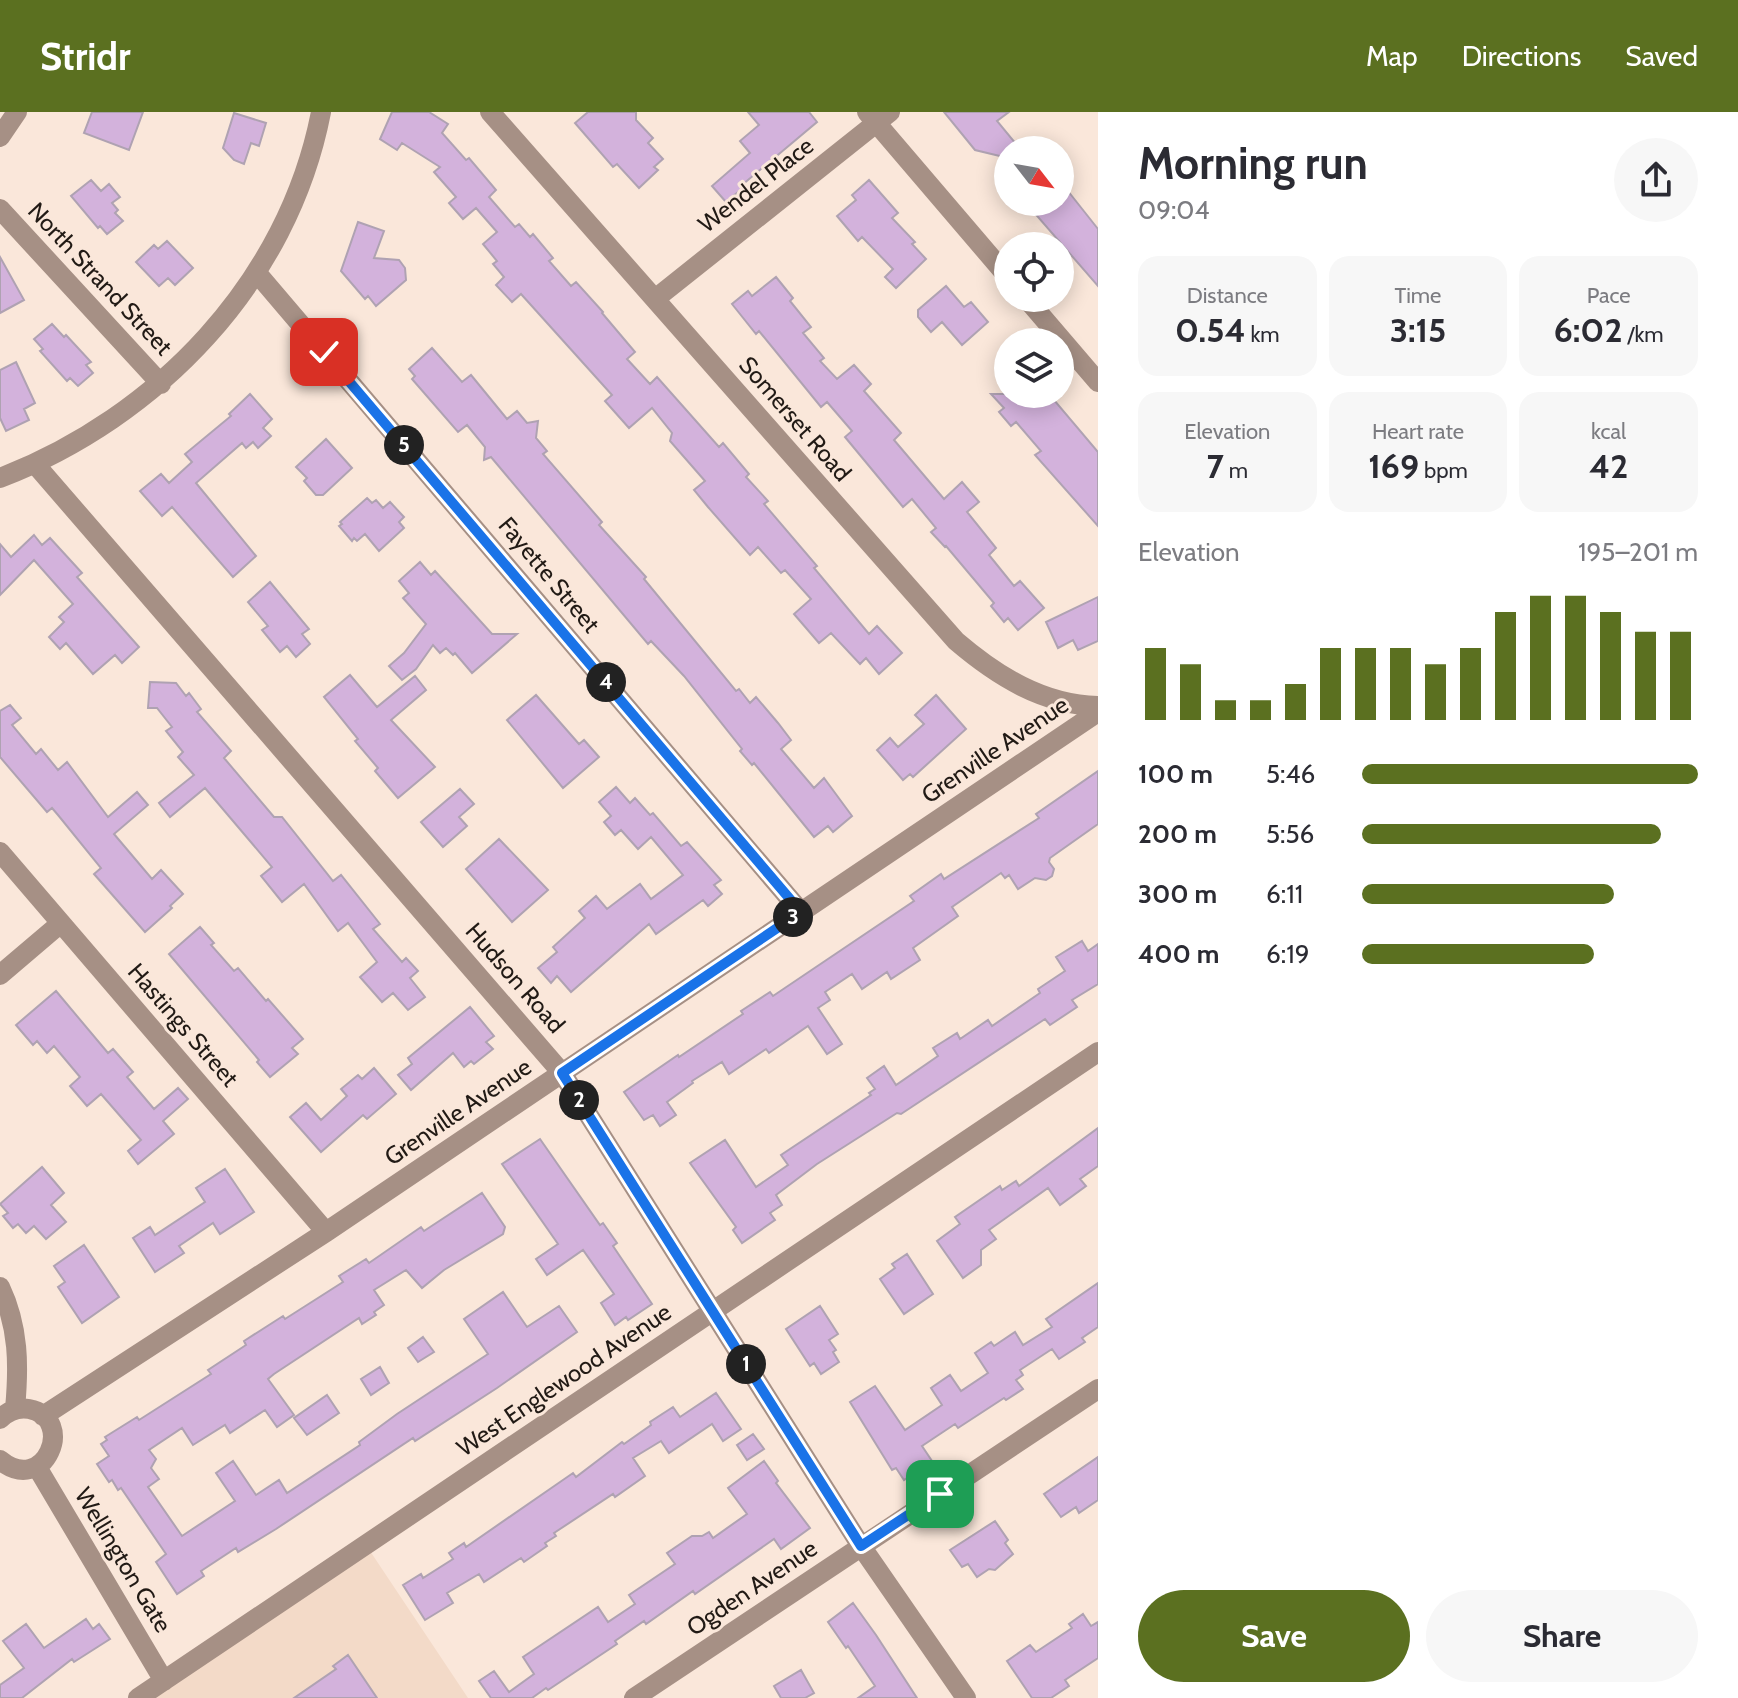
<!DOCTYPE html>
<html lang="en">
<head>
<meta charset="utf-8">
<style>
	:root { --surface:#fff; --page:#f7f7f7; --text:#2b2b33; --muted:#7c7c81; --accent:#5b7020 }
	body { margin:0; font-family:Cabin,sans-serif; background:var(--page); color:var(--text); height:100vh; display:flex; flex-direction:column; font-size:30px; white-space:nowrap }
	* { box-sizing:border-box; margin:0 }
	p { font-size:26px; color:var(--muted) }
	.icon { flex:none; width:44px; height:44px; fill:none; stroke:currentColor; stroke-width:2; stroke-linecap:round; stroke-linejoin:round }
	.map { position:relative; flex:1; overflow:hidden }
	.panel { display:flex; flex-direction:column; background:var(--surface); width:640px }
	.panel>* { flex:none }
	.needle { width:52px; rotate:121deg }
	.tools { position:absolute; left:994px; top:24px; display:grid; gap:16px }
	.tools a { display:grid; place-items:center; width:80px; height:80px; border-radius:50%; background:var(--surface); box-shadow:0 4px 20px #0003; font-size:40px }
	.pin { position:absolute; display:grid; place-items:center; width:68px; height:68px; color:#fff; margin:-34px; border-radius:16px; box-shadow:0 4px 12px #0006 }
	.km { position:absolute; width:40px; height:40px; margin:-20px; border-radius:50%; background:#222; color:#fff; font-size:22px; line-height:40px; text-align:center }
	.round { display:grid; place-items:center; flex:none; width:84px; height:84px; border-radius:42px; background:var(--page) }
	.overview { display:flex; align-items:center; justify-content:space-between; height:136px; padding:0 40px }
	h1 { font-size:44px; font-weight:800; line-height:60px }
	.figures { display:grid; grid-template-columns:repeat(3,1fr); gap:12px; height:136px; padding:8px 40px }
	.figures div { display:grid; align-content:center; border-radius:20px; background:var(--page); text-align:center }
	.figures b { font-size:34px; font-weight:800 }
	.figures small { font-size:22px; font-weight:400 }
	.figures p { font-size:22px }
	.chart { height:224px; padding:16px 40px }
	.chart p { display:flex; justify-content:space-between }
	.chart svg { width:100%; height:144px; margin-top:8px; stroke:var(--accent); stroke-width:6 }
	.primary-button { display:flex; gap:16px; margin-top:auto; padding:16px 40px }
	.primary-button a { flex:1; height:92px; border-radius:48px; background:var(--accent); color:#fff; font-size:32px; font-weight:800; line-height:92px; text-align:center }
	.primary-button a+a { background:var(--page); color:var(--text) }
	ul { padding:0 40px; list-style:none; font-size:26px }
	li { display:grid; grid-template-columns:128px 96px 1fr; align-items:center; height:60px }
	li i { height:20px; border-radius:10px; background:var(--accent) }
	header { display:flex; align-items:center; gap:48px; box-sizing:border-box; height:112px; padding:0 40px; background:var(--accent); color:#fff }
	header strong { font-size:38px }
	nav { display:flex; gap:44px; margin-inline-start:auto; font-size:28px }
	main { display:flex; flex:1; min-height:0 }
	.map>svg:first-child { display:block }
	.built { fill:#f3dac8 }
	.building { fill:#d3b2dc; stroke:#afa2b2; stroke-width:2 }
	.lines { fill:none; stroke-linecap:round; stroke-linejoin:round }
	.minor { stroke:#a69085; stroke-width:20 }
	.route-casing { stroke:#fff; stroke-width:16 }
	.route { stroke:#1a73e8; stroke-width:10 }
	.labels { text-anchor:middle; stroke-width:6; stroke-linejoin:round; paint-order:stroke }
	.street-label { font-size:24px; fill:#211a15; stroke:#fae7da }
</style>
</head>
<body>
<header>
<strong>Stridr</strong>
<nav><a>Map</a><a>Directions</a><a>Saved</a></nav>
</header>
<main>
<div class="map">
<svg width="1098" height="1586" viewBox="0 0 1098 1586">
	<rect width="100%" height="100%" fill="#fae7da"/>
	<!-- built -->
	<path class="built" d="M366 1433 468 1586H139Z"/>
	<!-- building -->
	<path class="building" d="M92 0H143L129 38 84 21Z
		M392 0H429L448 12 442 21 466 48 469 46 496 78 489 85 515 115 519 112 530 125 533 122 553 146 549 149 571 174 576 170 603 200 602 201 635 240 627 247 650 272 657 265 719 335 723 331 749 362 746 365 768 389 764 392 817 454 814 456 869 522 877 514 902 541 879 562 866 546 860 552 831 521 819 531 794 502 811 487 785 458 781 461 758 435 750 443 708 395 694 378 705 369 670 329 672 321 652 296 629 316 605 289 612 283 521 182 512 190 496 173 504 165 493 152 497 149 483 132 497 120 476 96 463 107 449 91 456 85 434 60 440 55 402 31 397 38 380 27Z
		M588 0H636V8L653 26 648 31 663 47 654 55 658 58 639 76 617 52 613 55 575 11Z
		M748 0H809L817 10 742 73 744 75 726 90 712 74 750 41 740 29 759 13Z
		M944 0H1009L997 9 1021 38H1008V46L975 38Z
		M234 1 266 11 259 34 251 31 244 52 234 48 223 36Z
		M91 68 101 79 109 72 120 85 112 91 118 98 115 101 123 109 107 122 100 114 98 116 71 84Z
		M869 68 898 101 892 106 915 130 912 132 926 147 896 176 885 165 893 157 862 125 858 129 837 104 856 88 852 83Z
		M1060 69 1098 117V174L1025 90H1060Z
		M358 110 384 119 374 146 399 148 405 156 406 168 376 194 368 184 365 187 341 159Z
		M167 129 193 156 175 173 168 166 159 174 136 150 154 133 158 137Z
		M0 145 24 188 0 201Z
		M776 165 793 186 790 189 811 215 803 221 824 246 820 249 837 267 854 253 871 272 864 279 901 321 894 328 944 387 962 370 979 390 967 400 996 436 989 443 1014 474 1020 469 1044 496 1018 518 1008 506 1004 510 991 494 994 491 946 434 945 435 931 420 936 416 912 387 903 395 845 325 852 319 827 290 821 295 759 219 756 222 732 192 748 179 752 184Z
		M946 174 964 195 971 190 988 210 962 233 942 210 931 220 918 205V198Z
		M52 212 64 225 66 223 91 250 86 253 93 261 78 274 70 266 67 269 40 239 43 237 34 227Z
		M432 236 462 270 471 263 507 307 517 299 527 311 538 309 536 326 547 339 543 342 602 410 599 413 646 465 644 467 736 579 739 577 750 591 756 585 778 611 791 628 781 637 814 676 824 666 852 704 833 720 828 714 814 725 754 651 752 653 740 639 742 637 684 564 651 529 648 532 491 345 484 348 485 335 467 313 458 320 412 267 415 264 409 257Z
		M16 250 35 291 24 297 29 308 6 319 0 306V258Z
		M250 282 272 307 263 316 271 324 258 336 253 330 246 336 242 331 196 371 256 444 233 465 172 395 162 404 140 379 161 362 169 371 192 350 185 342 231 304 229 302Z
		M991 282H1049L1098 340V414L1035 343 1041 339 1016 310 1011 314 999 300 1004 296Z
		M326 327 352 356 323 383H316L304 369 307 366 296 355Z
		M367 386 372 391 376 388 383 396 390 390 404 405 399 410 404 416 379 439 365 422 357 429 354 426 352 429 339 414 342 412 340 410Z
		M34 423 42 433 50 426 82 461 77 465 139 535 122 551 115 543 93 562 66 531 60 537 49 525 64 510 59 505 73 492 34 448 0 483V432L11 445Z
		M420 450 431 463 435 459 492 522H517L472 561 455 541 453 543 446 536 440 541 433 533 416 557 402 568 389 554 404 541 426 512 403 486 409 481 399 469Z
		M270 470 309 517 302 522 310 532 296 545 287 534 280 540 262 518 268 514 248 490Z
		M1098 485V529L1078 538 1073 528 1058 536 1046 510Z
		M350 563 377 595 415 564 426 578 391 608 435 655 398 686 375 659 378 656 355 629 358 627 324 585Z
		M150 570 176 571 186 584 189 581 201 597 197 600 231 639 224 646 274 705H282L333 769 341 763 380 812 373 817 402 850 406 846 418 859 410 866 425 885 408 898 393 881 382 890 360 865 377 850 348 811 338 819 304 772 282 790 261 764 272 755 205 676 170 705 159 691 194 663 178 645 183 640 166 619 172 615 157 596H148Z
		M536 583 579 632 584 628 599 645 563 676 507 608Z
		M936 583 966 617 913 665 910 662 903 668 877 638 890 626 898 635 924 612 915 603Z
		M10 593 21 606 12 613 36 642 41 637 58 658 67 650 108 705 137 680 148 693 114 722 152 767 161 758 183 782 170 794 172 796 145 820 94 762 101 756 58 703 52 696 47 700 0 645V599Z
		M1098 659V712L1050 746 1049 750 1054 757 1052 764 1046 768 1035 766 1018 777 1009 763 1005 766 1001 761 952 795 958 804 913 836 920 848 891 867 887 860 862 877 852 862 825 880 830 888 818 896 842 932 827 942 808 914 769 941 766 937 729 962 722 950 692 969 693 971 667 990 676 1003 660 1014 653 1003 644 1008 624 980 678 943 679 945 743 902 741 899 770 880 773 884 914 789 910 784 941 762 944 767 1039 706 1036 702Z
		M616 675 630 691 635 686 650 703 653 701 681 734 687 730 721 768 714 773 722 782 708 794 703 788 656 822 649 812 571 880 557 864 551 871 538 856 557 840 553 835 585 806 579 799 596 784 607 797 640 772 651 787 683 763 651 725 638 737 621 718 615 723 604 710 611 704 599 690Z
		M460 677 474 692 459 705 467 714 443 735 421 710Z
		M499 727 548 778 512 810 466 757Z
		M200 815 214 831 211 833 234 859 238 856 266 889 268 887 303 927 292 936 298 942 270 965 257 950 259 948 169 842Z
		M1082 829 1088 839 1098 832V872L1072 888 1077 895 1050 913 1045 907 901 1002 897 1001 817 1052 776 1083 782 1093 770 1101 775 1108 742 1131 733 1118 736 1115 690 1051 725 1028 756 1075 788 1053 781 1043 871 983 869 981 875 977 867 966 884 954 896 973 938 944 933 936 957 921 960 927 988 908 992 914 1040 881 1038 877 1065 859 1056 845Z
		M56 879 108 941 113 937 133 960 127 965 154 997 178 976 188 987 163 1009 174 1022 138 1052 128 1039 141 1028 101 982 87 994 70 974 80 965 54 934 47 941 37 929 33 933 16 913Z
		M470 895 494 924 486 930 493 937 474 952 471 949 464 955 453 941 411 978 398 963 412 952 408 946Z
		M374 956 396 982 367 1007 363 1003 321 1040 290 1005 306 991 321 1008 347 984 341 977 358 963 362 967Z
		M1098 1016V1054L1080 1067 1086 1074 1060 1093 1048 1076 989 1118 996 1127 981 1138V1153L963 1166 937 1129 960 1112 955 1105 1000 1074 1002 1078 1016 1069 1019 1074Z
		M540 1027 600 1113 603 1111 617 1131 613 1134 652 1192 628 1208 626 1205 615 1213 601 1191 614 1182 583 1138 547 1163 536 1147 558 1132 502 1052Z
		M42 1055 64 1081 51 1093 66 1110 46 1127 34 1114 26 1121 18 1112 13 1116 3 1104 8 1101 0 1092Z
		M225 1057 254 1100 220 1122 213 1111 179 1134 184 1141 155 1160 133 1126 150 1115 155 1123 205 1090 196 1076Z
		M482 1081 505 1115 503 1122 444 1158 422 1176 406 1158 374 1178 384 1193 374 1200 376 1203 362 1212 359 1206 274 1262 268 1267 294 1303 277 1315 265 1298 230 1321 225 1313 193 1333 182 1316 149 1338 156 1347 151 1356 159 1367 148 1375 182 1424 235 1389 216 1361 233 1349 256 1383 279 1368 287 1381 360 1333 359 1330 397 1302 488 1242 464 1207 503 1180 527 1215 559 1194 577 1220 497 1276 415 1329 413 1326 276 1417 238 1440 236 1436 201 1459 204 1464 177 1482 156 1450 166 1442 121 1376 118 1378 112 1368 109 1370 97 1352 109 1344 101 1332 107 1328 105 1325 137 1305 139 1308 211 1262 208 1258 246 1233 244 1229 283 1204 285 1207 343 1170 339 1164 366 1147 369 1151 421 1115 424 1119Z
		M84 1133 119 1185 82 1211 58 1175 65 1170 54 1154Z
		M907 1142 933 1182 904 1202 880 1167 895 1156 892 1152Z
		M1098 1171V1215L1082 1226 1085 1230 1059 1247 1052 1237 1020 1258 1023 1263 1016 1268 1023 1277 1006 1288 1004 1286 958 1316 955 1312 922 1334 932 1349 904 1368 896 1356 892 1358 850 1290 875 1274 905 1318 942 1293 931 1276 950 1263 961 1279 988 1261 975 1241 991 1230 994 1234 1015 1220 1023 1233 1052 1215 1046 1207Z
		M820 1194 838 1222 829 1228 836 1238 833 1240 839 1250 821 1262 814 1251 810 1254 786 1217Z
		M423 1225 434 1240 418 1250 408 1236Z
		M380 1255 389 1271 371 1283 361 1267Z
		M716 1281 741 1317 723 1329 712 1312 669 1341 661 1329 633 1346 645 1364 615 1385 613 1382 554 1421 556 1424 545 1431 547 1434 524 1450 521 1446 484 1470 479 1462 447 1481 453 1491 425 1508 403 1473 421 1462 423 1466 453 1447 449 1441 464 1431 466 1435 573 1361 576 1365 622 1330 624 1332 651 1313 650 1310 673 1295 680 1305Z
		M327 1283 339 1301 307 1323 294 1306Z
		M753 1322 764 1337 747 1348 737 1333Z
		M1098 1345V1388L1079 1401 1076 1395 1061 1405 1044 1382Z
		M764 1349 778 1369 776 1371 810 1416 781 1437 774 1427 695 1482 693 1479 646 1512 644 1509 615 1529 617 1532 548 1578 546 1576 532 1586H491L479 1569 494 1559 509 1580 534 1562 523 1545 598 1495 608 1510 635 1492 629 1483 675 1452 667 1441 692 1424H702L709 1420 713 1426 747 1402 728 1376Z
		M995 1409 1008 1428 1005 1431 1013 1442 995 1458 989 1457 977 1465 968 1452 962 1455 950 1438Z
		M853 1491 876 1523 917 1586H858L875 1574 848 1534 846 1536 828 1510Z
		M1083 1502 1091 1514 1098 1510V1546L1065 1568 1069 1574 1051 1586H1032L1007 1549 1030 1533 1036 1540 1072 1516 1069 1512Z
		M86 1507 93 1517 99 1512 110 1527 74 1550 72 1547 22 1586H0V1573L24 1556 3 1529 26 1512 44 1536Z
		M348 1543 377 1586H294L336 1557 333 1554Z
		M801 1558 814 1581 805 1586H781L774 1574Z"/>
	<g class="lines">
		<!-- minor -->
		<path class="minor" d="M490 0 956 529C997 564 1043 593 1098 594
			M867 0 1008 165
			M0 25 17 0
			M0 97 161 272
			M256 160 801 800
			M1026 186 1098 270
			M655 187 890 0
			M35 352 562 961 861 1434 966 1586
			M0 366C158 305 288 170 321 0
			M0 740 326 1120
			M0 863 61 811
			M0 1175C19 1215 19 1254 15 1297
			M43 1304 326 1120 1098 600
			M0 1307C8 1299 17 1295 29 1297 77 1306 45 1385 0 1348
			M37 1355 164 1569
			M138 1586 1098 940
			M634 1586 1098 1277"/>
	</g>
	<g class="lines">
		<!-- route casing -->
		<g class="route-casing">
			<path id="route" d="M324 240 801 800 562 961 861 1434 940 1382"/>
		</g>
		<!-- route -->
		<use href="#route" class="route"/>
	</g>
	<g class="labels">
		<!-- street labels -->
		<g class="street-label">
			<text transform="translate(756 73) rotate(-38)" y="8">Wendel Place</text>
			<text transform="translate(100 167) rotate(47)" y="8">North Strand Street</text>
			<text transform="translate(795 307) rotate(49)" y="8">Somerset Road</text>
			<text transform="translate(549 463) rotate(50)" y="8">Fayette Street</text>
			<text transform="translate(995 638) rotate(-34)" y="8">Grenville Avenue</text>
			<text transform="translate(515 866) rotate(49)" y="8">Hudson Road</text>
			<text transform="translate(183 913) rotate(49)" y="8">Hastings Street</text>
			<text transform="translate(458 1000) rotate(-34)" y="8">Grenville Avenue</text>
			<text transform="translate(564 1268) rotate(-34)" y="8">West Englewood Avenue</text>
			<text transform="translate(123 1448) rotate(59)" y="8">Wellington Gate</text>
			<text transform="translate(752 1476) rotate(-34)" y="8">Ogden Avenue</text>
		</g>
	</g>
</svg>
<div class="tools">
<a><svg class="needle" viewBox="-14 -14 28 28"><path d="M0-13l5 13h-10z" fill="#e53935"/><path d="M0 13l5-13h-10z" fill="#7c7c81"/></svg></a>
<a><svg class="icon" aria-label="locate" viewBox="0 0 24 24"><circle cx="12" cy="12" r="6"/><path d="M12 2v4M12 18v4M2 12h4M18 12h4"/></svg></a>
<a><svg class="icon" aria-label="layers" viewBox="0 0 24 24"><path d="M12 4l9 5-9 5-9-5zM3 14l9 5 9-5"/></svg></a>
</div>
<div class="pin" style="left:940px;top:1382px;background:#1e9e55"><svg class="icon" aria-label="arrive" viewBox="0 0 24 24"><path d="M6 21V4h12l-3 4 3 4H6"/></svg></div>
<div class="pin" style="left:324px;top:240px;background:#d93025"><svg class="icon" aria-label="check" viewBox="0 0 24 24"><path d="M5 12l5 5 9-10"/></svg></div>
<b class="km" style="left:746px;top:1252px">1</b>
<b class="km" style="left:579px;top:988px">2</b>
<b class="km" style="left:793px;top:805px">3</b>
<b class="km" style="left:606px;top:570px">4</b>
<b class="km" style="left:404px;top:333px">5</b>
</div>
<section class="panel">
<div class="overview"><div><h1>Morning run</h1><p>09:04</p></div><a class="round"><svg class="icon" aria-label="share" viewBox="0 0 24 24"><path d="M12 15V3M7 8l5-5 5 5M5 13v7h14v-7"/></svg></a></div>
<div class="figures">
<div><p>Distance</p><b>0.54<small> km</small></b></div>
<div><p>Time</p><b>3:15</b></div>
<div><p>Pace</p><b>6:02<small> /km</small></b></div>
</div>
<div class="figures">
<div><p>Elevation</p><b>7<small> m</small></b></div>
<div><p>Heart rate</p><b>169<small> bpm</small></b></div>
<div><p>kcal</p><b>42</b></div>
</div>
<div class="chart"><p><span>Elevation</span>195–201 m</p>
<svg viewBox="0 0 160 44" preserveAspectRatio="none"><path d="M5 44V22M15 44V27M25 44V38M35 44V38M45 44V33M55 44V22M65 44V22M75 44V22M85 44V27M95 44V22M105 44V11M115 44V6M125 44V6M135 44V11M145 44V17M155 44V17"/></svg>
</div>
<ul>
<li><b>100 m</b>5:46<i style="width:100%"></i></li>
<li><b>200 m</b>5:56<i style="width:89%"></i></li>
<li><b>300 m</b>6:11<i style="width:75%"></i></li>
<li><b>400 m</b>6:19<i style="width:69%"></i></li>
</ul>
<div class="primary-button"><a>Save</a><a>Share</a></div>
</section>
</main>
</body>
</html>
